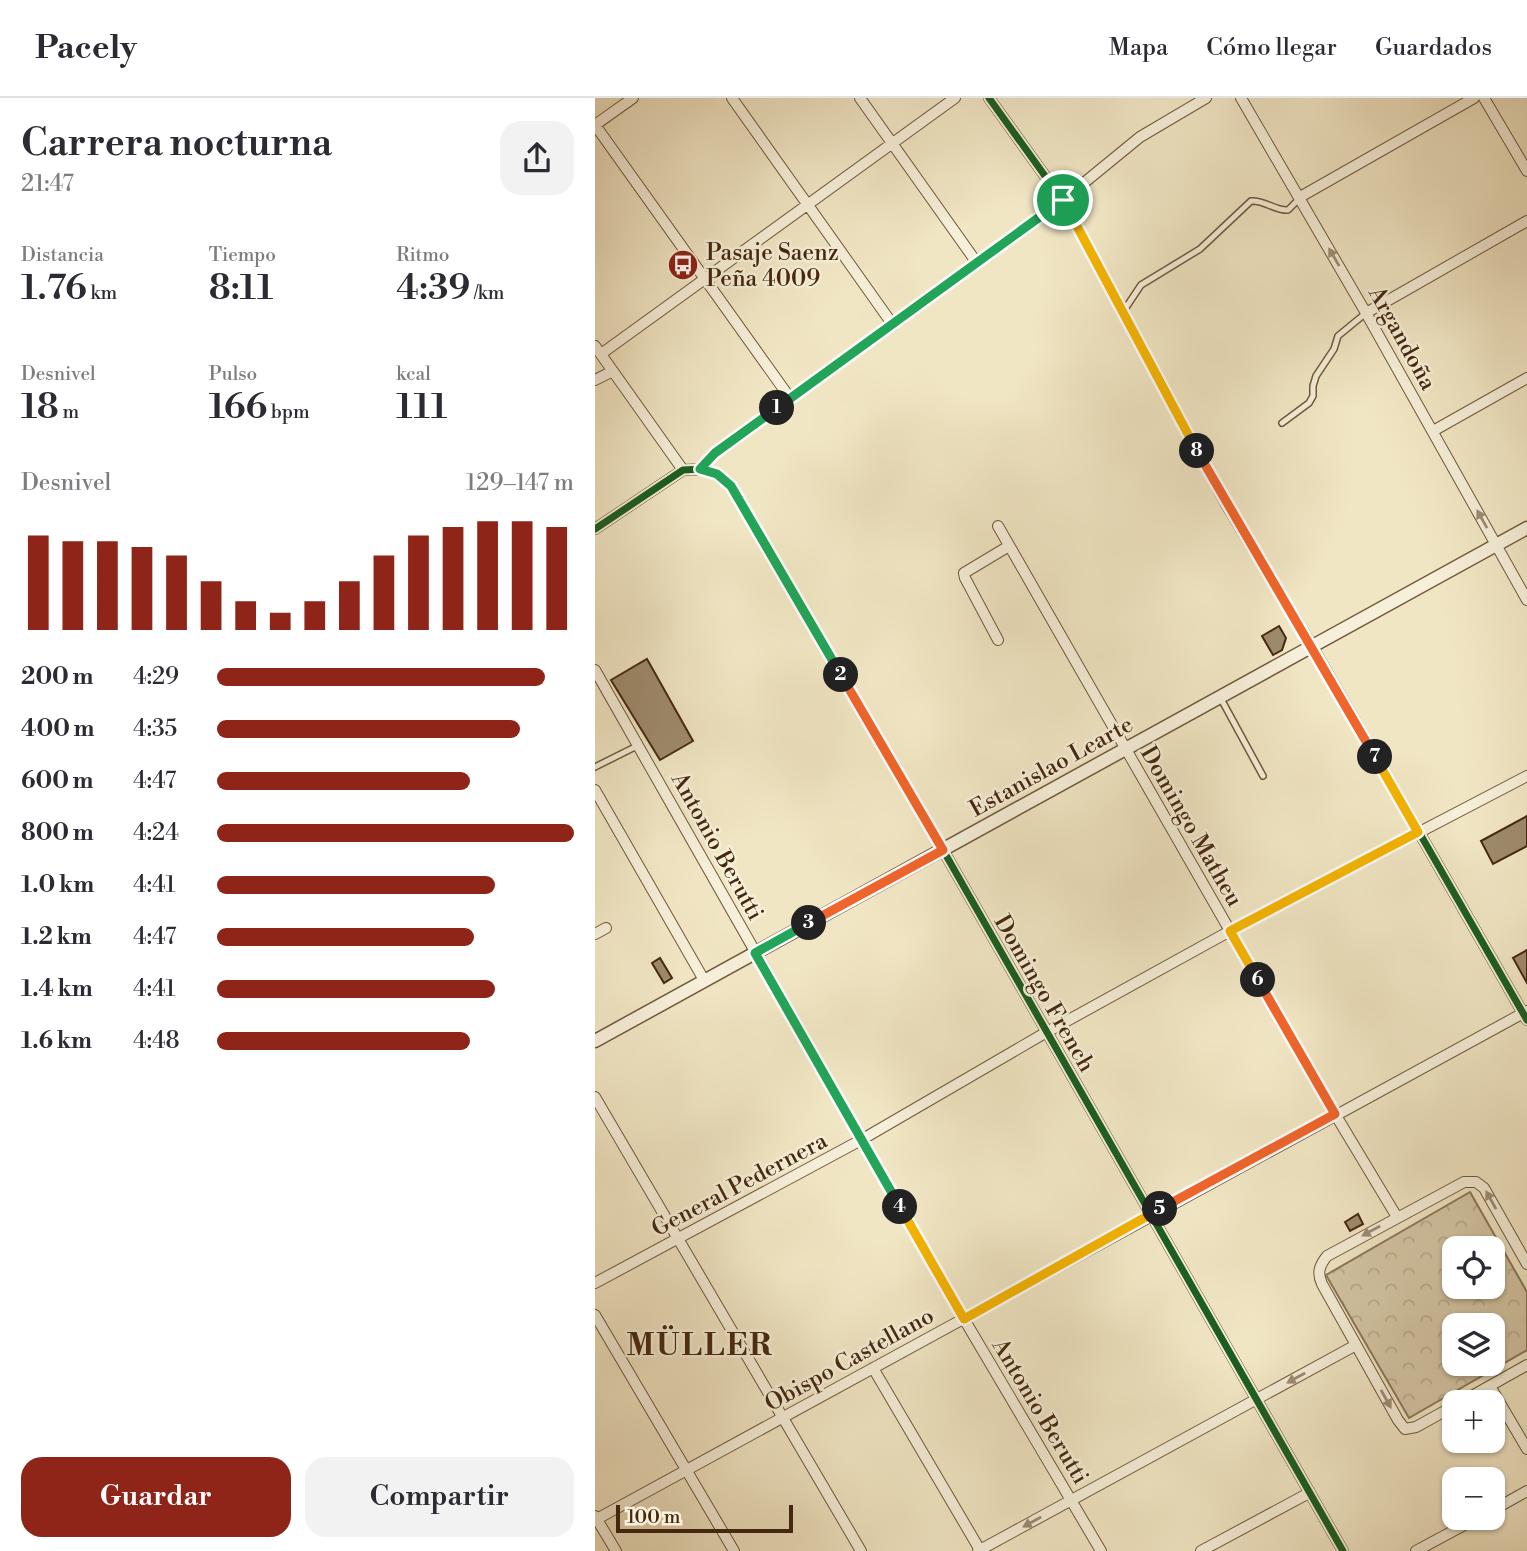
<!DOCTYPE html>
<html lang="es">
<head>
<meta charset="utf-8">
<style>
	:root { --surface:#fff; --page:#f2f2f3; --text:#2b2b33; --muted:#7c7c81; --line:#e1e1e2; --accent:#8f2418 }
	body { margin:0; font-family:"Libre Bodoni",serif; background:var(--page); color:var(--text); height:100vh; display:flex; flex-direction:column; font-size:26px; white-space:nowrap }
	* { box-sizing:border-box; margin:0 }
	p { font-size:23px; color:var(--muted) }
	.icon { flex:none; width:38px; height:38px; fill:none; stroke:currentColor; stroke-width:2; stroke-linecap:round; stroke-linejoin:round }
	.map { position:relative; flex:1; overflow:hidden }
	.sheet { display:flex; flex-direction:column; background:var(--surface); width:595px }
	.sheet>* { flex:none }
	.fabs { position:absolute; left:847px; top:1138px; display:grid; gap:14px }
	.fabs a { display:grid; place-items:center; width:63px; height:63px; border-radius:14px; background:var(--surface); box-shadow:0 2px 5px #0004; font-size:35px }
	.scale { position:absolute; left:21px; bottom:18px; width:177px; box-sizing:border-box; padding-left:7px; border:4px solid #45280f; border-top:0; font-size:19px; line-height:24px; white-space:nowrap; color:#45280f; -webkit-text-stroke:5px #f6efd9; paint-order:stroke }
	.pin { position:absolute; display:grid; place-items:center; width:60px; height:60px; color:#fff; margin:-30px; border:4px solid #fff; border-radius:50%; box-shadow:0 2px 7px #0007 }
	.km { position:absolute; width:35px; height:35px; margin:-18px; border-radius:50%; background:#222; color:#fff; font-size:19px; line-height:35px; text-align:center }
	.round { display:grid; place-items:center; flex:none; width:74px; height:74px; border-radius:21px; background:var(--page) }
	.overview { display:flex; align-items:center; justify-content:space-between; height:119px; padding:0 21px }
	h1 { font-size:38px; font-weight:600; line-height:52px }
	.figures { display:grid; grid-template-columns:repeat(3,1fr); gap:10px; height:119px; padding:7px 21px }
	.figures div { display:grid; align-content:center }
	.figures b { font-size:35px; font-weight:600 }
	.figures small { font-size:19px; font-weight:400 }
	.figures p { font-size:19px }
	.chart { height:196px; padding:14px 21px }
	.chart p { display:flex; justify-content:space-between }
	.chart svg { width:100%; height:126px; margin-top:7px; stroke:var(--accent); stroke-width:6 }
	.button { display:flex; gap:14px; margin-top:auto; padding:14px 21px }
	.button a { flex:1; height:80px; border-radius:21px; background:var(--accent); color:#fff; font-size:28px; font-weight:600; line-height:80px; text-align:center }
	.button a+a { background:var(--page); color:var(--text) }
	ul { padding:0 21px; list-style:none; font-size:23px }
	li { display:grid; grid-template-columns:112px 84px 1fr; align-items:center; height:52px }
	li i { height:18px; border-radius:9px; background:var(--accent) }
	header { display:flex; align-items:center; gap:42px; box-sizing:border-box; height:98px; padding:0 35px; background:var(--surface); border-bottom:2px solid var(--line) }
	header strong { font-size:33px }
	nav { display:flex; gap:38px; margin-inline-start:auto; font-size:24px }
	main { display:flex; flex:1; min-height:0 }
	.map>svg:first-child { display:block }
	.forest { fill:url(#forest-crowns); stroke:#8c775a; stroke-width:2; fill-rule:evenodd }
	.building { fill:#9e8b6d; stroke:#45280f; stroke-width:2 }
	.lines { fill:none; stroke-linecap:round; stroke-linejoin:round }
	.service-casing { stroke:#70583c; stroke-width:8 }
	.minor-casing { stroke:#70583c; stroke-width:12 }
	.tertiary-casing { stroke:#70583c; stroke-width:15 }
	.service { stroke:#f6efd9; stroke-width:5 }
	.minor { stroke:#f6efd9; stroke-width:10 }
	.tertiary { stroke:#f6efd9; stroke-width:12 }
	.cycleway-casing { stroke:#f6efd9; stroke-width:11 }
	.cycleway { stroke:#1b5e20; stroke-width:7 }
	.oneway { fill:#9e8c74 }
	.split-1-casing { stroke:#fff; stroke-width:14 }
	.split-2-casing { stroke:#fff; stroke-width:14 }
	.split-3-casing { stroke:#fff; stroke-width:14 }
	.split-4-casing { stroke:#fff; stroke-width:14 }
	.split-5-casing { stroke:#fff; stroke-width:14 }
	.split-6-casing { stroke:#fff; stroke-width:14 }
	.split-7-casing { stroke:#fff; stroke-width:14 }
	.split-8-casing { stroke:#fff; stroke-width:14 }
	.split-9-casing { stroke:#fff; stroke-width:14 }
	.split-1 { stroke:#22a559; stroke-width:9 }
	.split-2 { stroke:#22a559; stroke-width:9 }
	.split-3 { stroke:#f0652b; stroke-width:9 }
	.split-4 { stroke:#22a559; stroke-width:9 }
	.split-5 { stroke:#f5b400; stroke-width:9 }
	.split-6 { stroke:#f0652b; stroke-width:9 }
	.split-7 { stroke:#f5b400; stroke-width:9 }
	.split-8 { stroke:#f0652b; stroke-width:9 }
	.split-9 { stroke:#f5b400; stroke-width:9 }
	.labels { text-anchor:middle; stroke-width:5; stroke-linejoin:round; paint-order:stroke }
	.poi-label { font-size:23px; fill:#45280f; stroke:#f6efd9; text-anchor:start }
	.street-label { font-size:23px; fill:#45280f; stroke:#f6efd9 }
	.district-label { font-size:30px; font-weight:bold; letter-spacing:2px; fill:#45280f; stroke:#f6efd9 }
</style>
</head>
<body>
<header>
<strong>Pacely</strong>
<nav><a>Mapa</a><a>Cómo llegar</a><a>Guardados</a></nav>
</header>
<main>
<section class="sheet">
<div class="overview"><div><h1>Carrera nocturna</h1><p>21:47</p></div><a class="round"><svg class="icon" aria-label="share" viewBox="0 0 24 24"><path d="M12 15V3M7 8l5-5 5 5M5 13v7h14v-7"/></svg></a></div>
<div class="figures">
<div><p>Distancia</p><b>1.76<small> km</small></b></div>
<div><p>Tiempo</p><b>8:11</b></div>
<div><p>Ritmo</p><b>4:39<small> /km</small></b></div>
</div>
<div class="figures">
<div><p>Desnivel</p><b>18<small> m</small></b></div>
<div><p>Pulso</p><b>166<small> bpm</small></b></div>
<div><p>kcal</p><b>111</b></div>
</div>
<div class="chart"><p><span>Desnivel</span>129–147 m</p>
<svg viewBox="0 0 160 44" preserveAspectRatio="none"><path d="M5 44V11M15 44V13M25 44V13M35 44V15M45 44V18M55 44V27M65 44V34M75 44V38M85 44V34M95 44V27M105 44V18M115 44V11M125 44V8M135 44V6M145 44V6M155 44V8"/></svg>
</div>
<ul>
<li><b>200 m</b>4:29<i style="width:92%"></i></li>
<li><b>400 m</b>4:35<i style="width:85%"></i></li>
<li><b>600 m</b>4:47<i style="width:71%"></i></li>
<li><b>800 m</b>4:24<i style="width:100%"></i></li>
<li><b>1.0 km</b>4:41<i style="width:78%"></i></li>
<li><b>1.2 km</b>4:47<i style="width:72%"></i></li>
<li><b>1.4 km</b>4:41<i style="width:78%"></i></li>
<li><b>1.6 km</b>4:48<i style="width:71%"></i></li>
</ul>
<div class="button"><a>Guardar</a><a>Compartir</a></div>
</section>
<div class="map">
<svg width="932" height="1453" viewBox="0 0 932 1453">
	<defs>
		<pattern id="forest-crowns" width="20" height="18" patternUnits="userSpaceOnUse" patternTransform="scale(1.75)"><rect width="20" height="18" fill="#d4c6a5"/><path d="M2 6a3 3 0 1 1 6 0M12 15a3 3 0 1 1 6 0" fill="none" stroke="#b7aa8d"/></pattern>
	</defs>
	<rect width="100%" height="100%" fill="#f1e6c4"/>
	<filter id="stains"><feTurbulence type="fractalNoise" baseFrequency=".00286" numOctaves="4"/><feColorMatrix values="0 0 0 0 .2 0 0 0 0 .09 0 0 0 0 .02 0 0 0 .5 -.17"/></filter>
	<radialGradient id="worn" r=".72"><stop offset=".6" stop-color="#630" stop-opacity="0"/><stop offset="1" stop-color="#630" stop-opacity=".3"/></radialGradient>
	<!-- forest -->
	<path class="forest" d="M875 1094 932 1194V1252L814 1320 731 1177ZM859 1150H898V1188H859ZM859 1227H898V1265H859Z"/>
	<!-- building -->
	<path class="building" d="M684 528 691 540 687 552 678 557 667 538Z
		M52 561 98 643 65 662 16 582Z
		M932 718V748L898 766 886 743Z
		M932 852V885L918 860Z
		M65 860 77 880 69 885 57 865Z
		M763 1116 768 1126 755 1133 750 1124Z"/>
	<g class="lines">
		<!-- service casing -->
		<g class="service-casing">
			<path id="service" d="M528 214 546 187 605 151 656 103C670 102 680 113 693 112L705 100
				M687 325 714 305 718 298V288L721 278 739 251 743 238 771 215
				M105 371 120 355 468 102
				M625 599 668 678
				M0 669 44 647"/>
		</g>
		<!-- minor casing -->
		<g class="minor-casing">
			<path id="minor" d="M38 0 0 27 195 300
				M137 0 298 227
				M265 0 382 165
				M394 0 473 110 631 406 717 548 932 922
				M646 0 771 215 932 502
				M889 0 932 73
				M705 99 879 0
				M468 102 545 39 611 0
				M771 215 932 123
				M0 248 88 372
				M6 256 360 0
				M0 282 18 273
				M838 333 932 280
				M403 428 740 1016 802 1119
				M0 431 88 372C108 370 122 373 136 388L348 752 748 1453
				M403 542 370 480 369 475 414 448
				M0 572 369 1221 506 1453
				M0 692 109 882
				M0 836 11 830
				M0 999 266 1453
				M0 1185 266 1042 450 935 635 833 932 678
				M0 1217 139 1453
				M278 1270 385 1452
				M895 1288 932 1351
				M866 1304 932 1267
				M859 1308 821 1329 810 1331 803 1322 727 1186C722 1175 724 1168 732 1158L869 1084H881L889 1090 932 1166
				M898 1412 932 1393
				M0 1418 21 1453
				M0 1422 932 913
				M383 1453 761 1247
				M606 1453 714 1395
				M821 1453 884 1419"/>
		</g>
		<!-- tertiary casing -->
		<g class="tertiary-casing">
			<path id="tertiary" d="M0 943 932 430"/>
		</g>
		<!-- service -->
		<use href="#service" class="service"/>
		<!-- minor -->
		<use href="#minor" class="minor"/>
		<!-- tertiary -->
		<use href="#tertiary" class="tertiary"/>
		<!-- cycleway casing -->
		<g class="cycleway-casing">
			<path id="cycleway" d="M394 0 473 110 631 406 717 548 932 922
				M0 431 88 372C108 370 122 373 136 388L348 752 748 1453"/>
		</g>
		<!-- cycleway -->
		<use href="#cycleway" class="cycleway"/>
	</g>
	<!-- one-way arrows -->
	<defs><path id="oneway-solid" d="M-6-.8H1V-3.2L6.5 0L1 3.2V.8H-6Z" transform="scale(1.75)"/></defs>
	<g class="oneway">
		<use href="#oneway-solid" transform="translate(739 159) rotate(-120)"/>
		<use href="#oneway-solid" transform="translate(887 421) rotate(-119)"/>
		<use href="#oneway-solid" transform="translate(896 1102) rotate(-119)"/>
		<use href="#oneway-solid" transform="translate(776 1133) rotate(151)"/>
		<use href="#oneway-solid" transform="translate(701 1280) rotate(151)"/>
		<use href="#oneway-solid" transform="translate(791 1301) rotate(61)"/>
		<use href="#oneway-solid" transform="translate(437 1424) rotate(151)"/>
	</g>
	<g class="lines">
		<!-- split-1 casing -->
		<g class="split-1-casing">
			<path id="split-1" d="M182 310 468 102"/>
		</g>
		<!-- split-2 casing -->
		<g class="split-2-casing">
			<path id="split-2" d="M182 310 120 355 105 371 122 376 136 388 246 577"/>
		</g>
		<!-- split-3 casing -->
		<g class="split-3-casing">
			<path id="split-3" d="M214 825 348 752 246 577"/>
		</g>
		<!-- split-4 casing -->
		<g class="split-4-casing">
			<path id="split-4" d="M214 825 160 855 305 1109"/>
		</g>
		<!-- split-5 casing -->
		<g class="split-5-casing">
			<path id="split-5" d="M305 1109 369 1221 565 1111"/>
		</g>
		<!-- split-6 casing -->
		<g class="split-6-casing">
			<path id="split-6" d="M565 1111 740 1016 663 882"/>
		</g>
		<!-- split-7 casing -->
		<g class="split-7-casing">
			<path id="split-7" d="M663 882 635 833 823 734 780 659"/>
		</g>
		<!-- split-8 casing -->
		<g class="split-8-casing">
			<path id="split-8" d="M602 353 780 659"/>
		</g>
		<!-- split-9 casing -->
		<g class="split-9-casing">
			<path id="split-9" d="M468 102 602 353"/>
		</g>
		<!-- split-1 -->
		<use href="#split-1" class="split-1"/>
		<!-- split-2 -->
		<use href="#split-2" class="split-2"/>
		<!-- split-3 -->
		<use href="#split-3" class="split-3"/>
		<!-- split-4 -->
		<use href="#split-4" class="split-4"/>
		<!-- split-5 -->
		<use href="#split-5" class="split-5"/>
		<!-- split-6 -->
		<use href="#split-6" class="split-6"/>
		<!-- split-7 -->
		<use href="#split-7" class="split-7"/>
		<!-- split-8 -->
		<use href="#split-8" class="split-8"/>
		<!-- split-9 -->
		<use href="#split-9" class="split-9"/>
	</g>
	<!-- icons -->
	<defs>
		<g id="bus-disc" transform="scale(1.575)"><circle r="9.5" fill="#8f2418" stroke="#f6efd9"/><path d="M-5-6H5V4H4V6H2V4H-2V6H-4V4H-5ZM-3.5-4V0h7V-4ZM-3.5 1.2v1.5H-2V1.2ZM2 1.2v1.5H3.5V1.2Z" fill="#fff"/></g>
	</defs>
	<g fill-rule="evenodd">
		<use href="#bus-disc" x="88" y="167"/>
	</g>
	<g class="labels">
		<!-- poi labels -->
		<g class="poi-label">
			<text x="111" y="162">Pasaje Saenz<tspan x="111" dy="26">Peña 4009</tspan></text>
		</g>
		<!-- street labels -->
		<g class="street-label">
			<text transform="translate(808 240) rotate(61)" y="8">Argandoña</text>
			<text transform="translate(456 668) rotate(-29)" y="8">Estanislao Learte</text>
			<text transform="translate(597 728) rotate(60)" y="8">Domingo Matheu</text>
			<text transform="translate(123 748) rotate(61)" y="8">Antonio Berutti</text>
			<text transform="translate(450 895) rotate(60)" y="8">Domingo French</text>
			<text transform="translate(144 1086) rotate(-28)" y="8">General Pedernera</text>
			<text transform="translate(254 1261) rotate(-29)" y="8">Obispo Castellano</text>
			<text transform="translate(446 1313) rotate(59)" y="8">Antonio Berutti</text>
		</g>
		<!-- district labels -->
		<g class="district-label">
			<text x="105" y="1257">MÜLLER</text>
		</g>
	</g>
	<rect width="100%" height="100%" filter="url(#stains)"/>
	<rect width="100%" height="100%" fill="url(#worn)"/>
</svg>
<div class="fabs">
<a><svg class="icon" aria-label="locate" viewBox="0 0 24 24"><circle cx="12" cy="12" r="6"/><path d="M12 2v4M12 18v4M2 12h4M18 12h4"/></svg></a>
<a><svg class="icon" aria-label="layers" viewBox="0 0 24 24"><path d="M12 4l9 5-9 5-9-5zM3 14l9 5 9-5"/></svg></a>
<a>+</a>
<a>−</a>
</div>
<div class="scale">100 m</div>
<div class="pin" style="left:468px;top:102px;background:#1e9e55"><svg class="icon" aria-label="arrive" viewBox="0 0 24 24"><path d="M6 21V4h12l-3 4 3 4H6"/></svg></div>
<b class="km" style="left:182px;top:310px">1</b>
<b class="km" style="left:246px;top:577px">2</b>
<b class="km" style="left:214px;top:825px">3</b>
<b class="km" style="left:305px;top:1109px">4</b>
<b class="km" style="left:565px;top:1111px">5</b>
<b class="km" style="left:663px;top:882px">6</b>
<b class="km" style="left:780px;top:659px">7</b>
<b class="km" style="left:602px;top:353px">8</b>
</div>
</main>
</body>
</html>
